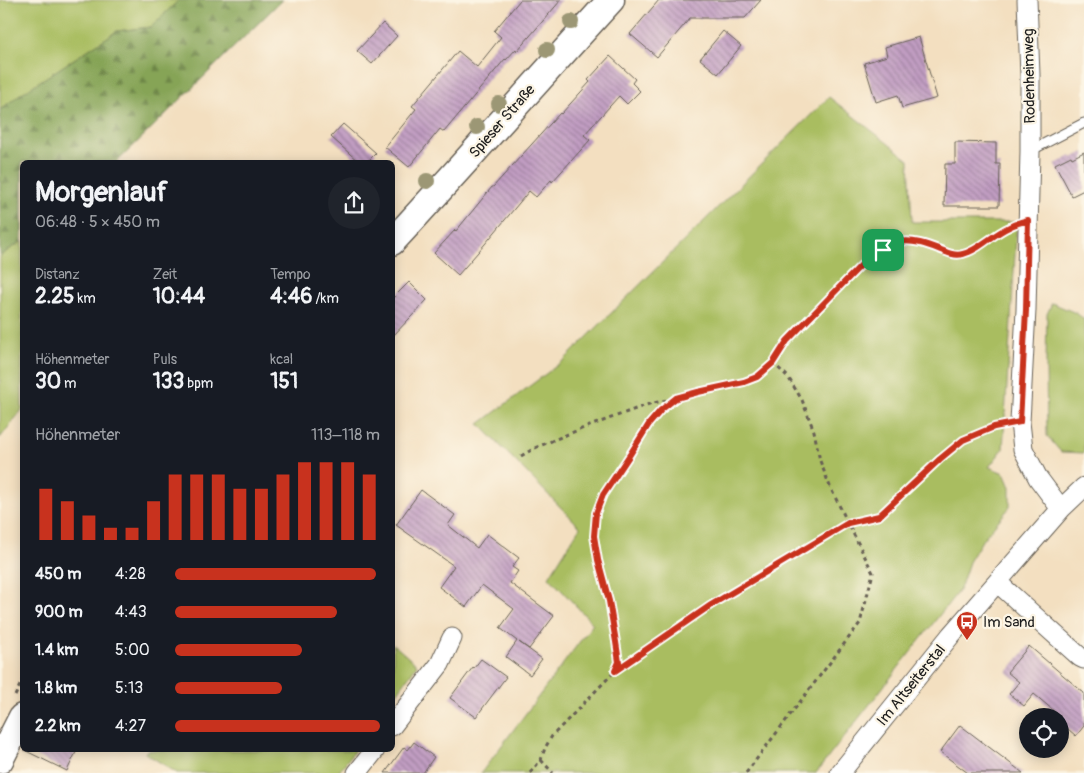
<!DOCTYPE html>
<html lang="de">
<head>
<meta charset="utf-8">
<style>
	:root { --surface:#171b24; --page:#20242c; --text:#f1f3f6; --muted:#9ea1a6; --accent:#c8321e }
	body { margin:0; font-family:Pangolin,sans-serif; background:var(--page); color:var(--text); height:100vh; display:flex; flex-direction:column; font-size:19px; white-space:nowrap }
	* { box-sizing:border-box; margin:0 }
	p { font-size:16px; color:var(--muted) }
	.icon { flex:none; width:28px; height:28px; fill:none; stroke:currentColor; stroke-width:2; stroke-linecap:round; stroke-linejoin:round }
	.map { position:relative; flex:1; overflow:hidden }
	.side { position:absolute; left:20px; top:160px; width:375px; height:592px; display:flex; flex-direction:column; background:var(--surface); border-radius:8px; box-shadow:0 2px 12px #0003 }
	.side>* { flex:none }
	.tools { position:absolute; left:1019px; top:708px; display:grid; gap:10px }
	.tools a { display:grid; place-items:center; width:50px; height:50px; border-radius:50%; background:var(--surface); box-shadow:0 2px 12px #0003; font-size:25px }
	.pin { position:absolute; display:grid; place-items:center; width:42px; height:42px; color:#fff; margin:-21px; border-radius:10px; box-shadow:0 2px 8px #0006 }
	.round { display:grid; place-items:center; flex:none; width:52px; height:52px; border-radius:26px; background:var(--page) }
	.head { display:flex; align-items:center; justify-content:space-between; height:85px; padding:0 15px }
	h1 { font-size:28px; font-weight:700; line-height:38px }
	.stats { display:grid; grid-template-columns:repeat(3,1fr); gap:8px; height:85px; padding:5px 15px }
	.stats div { display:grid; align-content:center }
	.stats b { font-size:21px; font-weight:700 }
	.stats small { font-size:14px; font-weight:400 }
	.stats p { font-size:14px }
	.chart { height:140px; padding:10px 15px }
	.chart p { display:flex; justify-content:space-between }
	.chart svg { width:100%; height:90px; margin-top:5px; stroke:var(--accent); stroke-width:6 }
	ul { padding:0 15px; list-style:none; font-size:16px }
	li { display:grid; grid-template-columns:80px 60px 1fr; align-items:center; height:38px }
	li i { height:12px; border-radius:6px; background:var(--accent) }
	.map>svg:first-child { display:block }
	.grass { fill:#a9bd61; stroke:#626c3e }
	.forest { fill:url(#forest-firs); stroke:#51603a }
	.building { fill:url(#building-back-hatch) }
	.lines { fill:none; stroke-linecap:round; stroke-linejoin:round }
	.lane-casing { stroke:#676055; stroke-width:11 }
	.street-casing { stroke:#676055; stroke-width:21 }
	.secondary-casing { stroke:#676055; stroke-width:29 }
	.path { stroke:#676055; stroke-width:3; stroke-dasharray:4 4; stroke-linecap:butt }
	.lane { stroke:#fff; stroke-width:9 }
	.street { stroke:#fff; stroke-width:19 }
	.secondary { stroke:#fff; stroke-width:26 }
	.tree { fill:#9c9775 }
	.route-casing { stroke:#fff; stroke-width:10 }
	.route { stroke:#c8321e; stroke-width:6 }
	.labels { text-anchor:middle; stroke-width:4.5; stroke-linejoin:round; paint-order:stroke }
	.street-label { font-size:15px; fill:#1c1c1c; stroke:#fcf5e5 }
	.poi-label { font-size:15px; fill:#1c1c1c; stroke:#fcf5e5; text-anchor:start }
</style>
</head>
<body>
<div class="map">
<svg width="1084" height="773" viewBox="0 0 1084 773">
	<defs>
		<pattern id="forest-firs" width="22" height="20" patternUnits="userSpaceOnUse" patternTransform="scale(1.25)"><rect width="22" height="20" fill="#86a457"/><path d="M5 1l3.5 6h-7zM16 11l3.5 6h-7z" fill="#6d8547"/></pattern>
		<pattern id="building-back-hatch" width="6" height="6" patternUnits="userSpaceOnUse" patternTransform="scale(1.25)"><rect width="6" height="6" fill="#c19dc2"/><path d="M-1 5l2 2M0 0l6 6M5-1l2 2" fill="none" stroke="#9c7f9d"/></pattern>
	</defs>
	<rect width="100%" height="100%" fill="#fcf5e5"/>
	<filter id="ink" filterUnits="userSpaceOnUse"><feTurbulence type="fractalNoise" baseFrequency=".02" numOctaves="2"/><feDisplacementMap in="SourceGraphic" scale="10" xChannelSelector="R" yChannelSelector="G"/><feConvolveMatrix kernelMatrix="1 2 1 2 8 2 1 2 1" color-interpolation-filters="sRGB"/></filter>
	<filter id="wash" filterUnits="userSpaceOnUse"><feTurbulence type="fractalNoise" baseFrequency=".0096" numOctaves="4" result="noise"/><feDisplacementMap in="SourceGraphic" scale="20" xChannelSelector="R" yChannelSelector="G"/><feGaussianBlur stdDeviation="1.12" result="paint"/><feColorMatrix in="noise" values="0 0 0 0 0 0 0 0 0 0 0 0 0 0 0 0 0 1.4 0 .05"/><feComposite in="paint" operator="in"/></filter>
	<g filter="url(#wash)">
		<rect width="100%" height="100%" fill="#f3dfc0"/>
		<!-- grass -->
		<path class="grass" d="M0 0H179L151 27 117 31 19 95 0 110Z
			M829 97 909 160 912 222H1017L1003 449 989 467 1004 473 1010 487V507L983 539 969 562 960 589 816 773H481L593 624 549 577 580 527 479 424 563 361Z
			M22 241V410L0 438V256Z
			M1052 303 1076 313 1084 319V453L1061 452 1047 436 1046 363 1047 314Z
			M393 644 417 665 393 699Z
			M147 750H355L338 773H177L145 753Z"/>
		<!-- forest -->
		<path class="forest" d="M179 0H282L117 162H22V241L0 256V110L19 95 117 31 151 27Z"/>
		<g id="blocks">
			<!-- building -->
			<path class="building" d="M520 0H561L517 51 516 49 506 60 505 59 444 132 440 129 409 167 385 147 416 109 412 106 458 51 477 67 501 37 494 31Z
				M659 0H761L745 18H690L657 57 630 34Z
				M383 23 397 36 372 64 357 51Z
				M723 31 741 46 718 74 700 59Z
				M919 37 937 98 902 108 898 95 876 102 864 63 887 56 885 47Z
				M610 56 635 79 632 83 640 91 627 104 619 96 584 135 590 140 552 182 551 180 536 197 529 191 485 244 458 275 434 253 455 230 456 231 492 187H493L560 113 561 114 590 82 588 80Z
				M343 124 376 153 367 162H359L331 137Z
				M955 142 996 143V164H1000L999 206H944L945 164H955Z
				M1084 152V190L1072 196 1055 164 1071 156 1072 158Z
				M409 282 427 300 392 337V299Z
				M421 490 455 515 448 525 477 548 487 534 519 558 512 567 518 571 510 583 554 616 529 649 519 642 542 659 530 675 506 657 517 641 500 628 514 609 482 585 466 607 439 587 454 566 396 525Z
				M1029 646 1084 693V726L1076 736 1060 722V716L1034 694 1024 706 1009 694 1019 682 1007 672Z
				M481 659 506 677 476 717 450 698 473 667 474 668Z
				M960 725 1023 773H968L940 752Z
				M414 742 434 757 423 773H385L404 747 408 750Z
				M24 750H77L67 771Z"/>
		</g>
	</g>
	<g filter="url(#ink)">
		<use href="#blocks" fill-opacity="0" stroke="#676055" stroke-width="1"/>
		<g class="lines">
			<!-- lane casing -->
			<g class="lane-casing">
				<path id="lane" d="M1030 151 1084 123"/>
			</g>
			<!-- street casing -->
			<g class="street-casing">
				<path id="street" d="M1027 0 1030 75V151L1026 310 1020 422 1023 449 1038 478 1061 509
					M998 583 1080 657 1084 659
					M392 726 440 664 452 638
					M357 773 375 750
					M840 773 951 635 1061 509 1084 487"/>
			</g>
			<!-- secondary casing -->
			<g class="secondary-casing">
				<path id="secondary" d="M392 242C466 162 538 80 611 0
					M0 760 22 717"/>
			</g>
			<!-- path -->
			<path class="path" d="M521 456 535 448 568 434 649 404 676 398
				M615 671 619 662 609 601 598 560 594 536 595 513 603 495 629 456 649 423 661 410 677 397 744 383 757 377 773 363 787 341 810 317 868 258 883 249 898 242 907 241 924 244 951 254 961 255 971 252 1009 226
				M15 696 22 681
				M541 760 553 773
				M530 773 541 760 545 748 552 736 615 671 657 642 711 605 848 523 879 516 940 459 963 440 994 427 1002 426
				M746 773 860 623 873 573 831 489 820 461 814 431 802 400 788 377 773 363"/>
			<!-- lane -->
			<use href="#lane" class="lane"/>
			<!-- street -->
			<use href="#street" class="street"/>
			<!-- secondary -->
			<use href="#secondary" class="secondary"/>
		</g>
		<!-- trees -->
		<g class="tree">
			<circle cx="571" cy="22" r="8"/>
			<circle cx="547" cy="50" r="8"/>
			<circle cx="499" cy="104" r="8"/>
			<circle cx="477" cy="127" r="8"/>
			<circle cx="427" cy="181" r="8"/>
		</g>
	</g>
	<g class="lines" filter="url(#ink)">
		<!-- route casing -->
		<g class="route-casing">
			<path id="route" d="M1028 220 1026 310 1020 422 994 427 963 440 940 459 879 516 848 523 711 605 615 671 619 662 616 642 609 601 598 560 594 536 596 513 603 495 629 456 649 424 661 410 676 398 698 392 744 382 757 377 773 363 787 341 868 258C878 252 889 244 899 242 913 239 928 245 941 250 948 253 955 256 963 254 971 252 977 248 984 243 998 233 1011 224 1028 220Z"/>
		</g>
		<!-- route -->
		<use href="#route" class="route"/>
	</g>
	<!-- icons -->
	<defs>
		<g id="bus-pin" transform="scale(1.125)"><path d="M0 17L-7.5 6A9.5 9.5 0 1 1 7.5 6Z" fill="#c8321e" stroke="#fcf5e5"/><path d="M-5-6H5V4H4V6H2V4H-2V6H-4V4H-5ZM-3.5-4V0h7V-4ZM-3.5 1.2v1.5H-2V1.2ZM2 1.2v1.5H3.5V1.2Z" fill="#fff"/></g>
	</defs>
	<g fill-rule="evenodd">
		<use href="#bus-pin" x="967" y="622"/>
	</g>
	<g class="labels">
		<!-- street labels -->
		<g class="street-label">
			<text transform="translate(1029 76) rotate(-91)" y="5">Rodenheimweg</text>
			<text transform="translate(502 121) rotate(-49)" y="5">Spieser Straße</text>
			<text transform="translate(911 685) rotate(-51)" y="5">Im Altseiterstal</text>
		</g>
		<!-- poi labels -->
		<g class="poi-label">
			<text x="983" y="627">Im Sand</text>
		</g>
	</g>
</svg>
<div class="tools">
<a><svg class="icon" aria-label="locate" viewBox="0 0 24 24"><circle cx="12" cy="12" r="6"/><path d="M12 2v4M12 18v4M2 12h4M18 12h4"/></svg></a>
</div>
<div class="pin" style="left:883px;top:250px;background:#1e9e55"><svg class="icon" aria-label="arrive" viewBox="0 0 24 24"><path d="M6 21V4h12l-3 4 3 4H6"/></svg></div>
<section class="side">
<div class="head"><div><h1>Morgenlauf</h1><p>06:48 · 5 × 450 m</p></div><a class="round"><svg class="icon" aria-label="share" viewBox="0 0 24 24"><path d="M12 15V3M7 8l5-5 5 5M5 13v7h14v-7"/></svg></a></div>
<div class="stats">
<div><p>Distanz</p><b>2.25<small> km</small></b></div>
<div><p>Zeit</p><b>10:44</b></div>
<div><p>Tempo</p><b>4:46<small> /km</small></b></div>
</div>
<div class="stats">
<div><p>Höhenmeter</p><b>30<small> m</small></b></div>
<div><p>Puls</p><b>133<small> bpm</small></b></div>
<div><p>kcal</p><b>151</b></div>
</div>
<div class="chart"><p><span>Höhenmeter</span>113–118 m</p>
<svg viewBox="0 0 160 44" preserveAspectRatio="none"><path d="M5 44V19M15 44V25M25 44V32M35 44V38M45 44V38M55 44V25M65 44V12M75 44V12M85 44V12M95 44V19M105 44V19M115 44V12M125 44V6M135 44V6M145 44V6M155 44V12"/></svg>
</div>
<ul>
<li><b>450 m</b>4:28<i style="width:98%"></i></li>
<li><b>900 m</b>4:43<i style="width:79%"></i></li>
<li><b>1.4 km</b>5:00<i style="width:62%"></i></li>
<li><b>1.8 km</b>5:13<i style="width:52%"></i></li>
<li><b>2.2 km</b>4:27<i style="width:100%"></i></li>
</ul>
</section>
</div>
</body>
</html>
